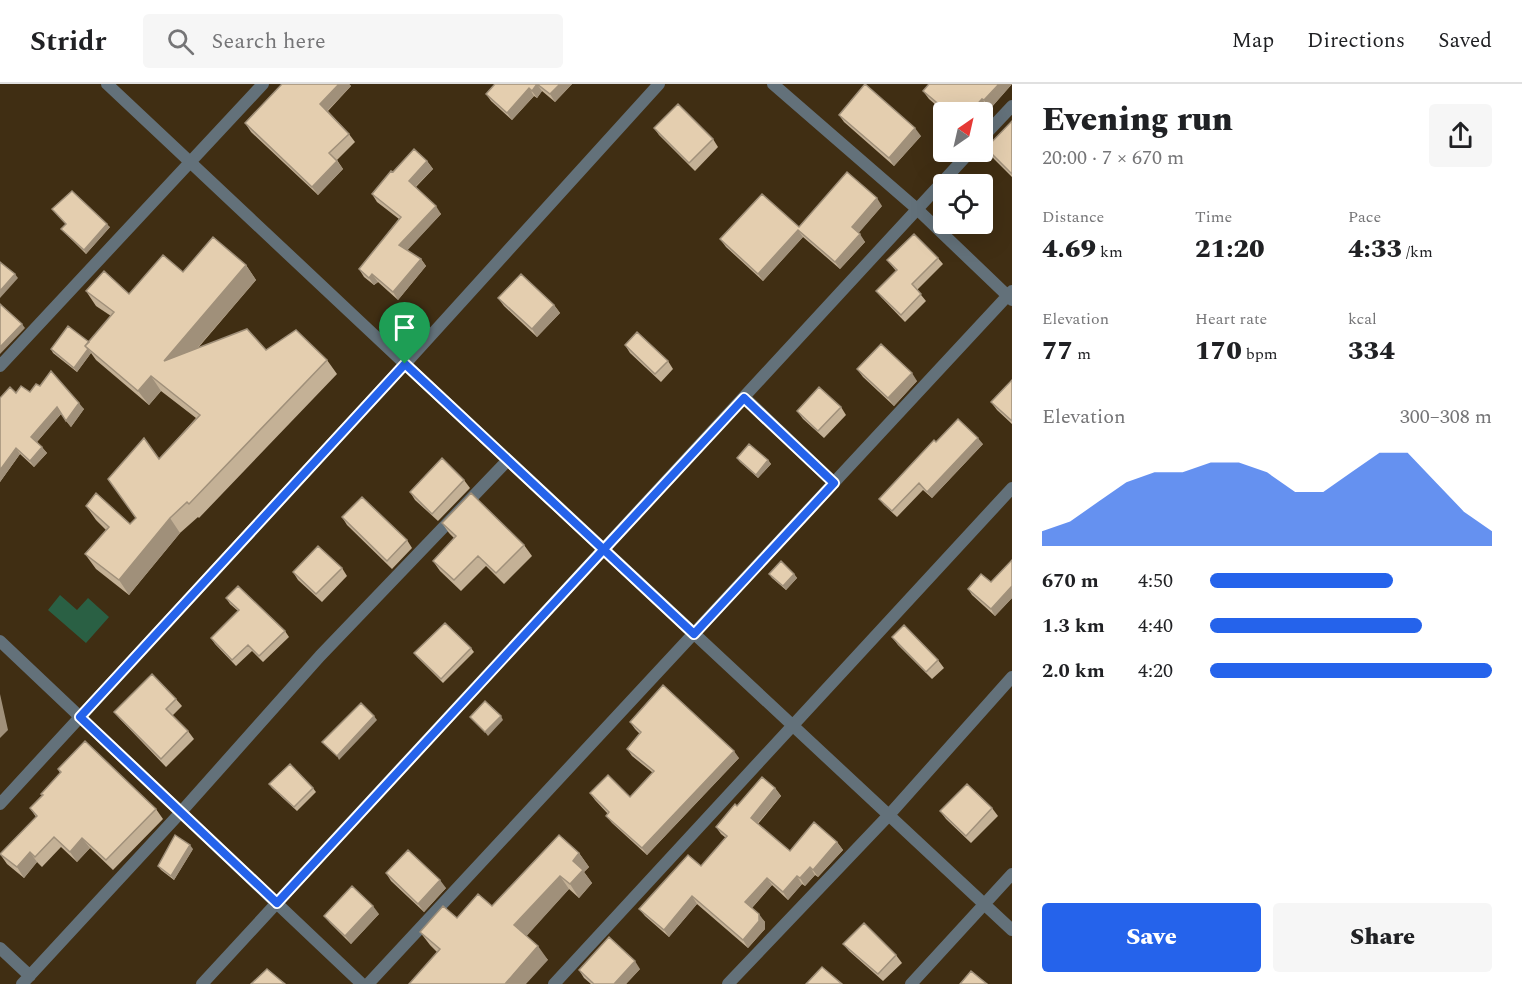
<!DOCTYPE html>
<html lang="en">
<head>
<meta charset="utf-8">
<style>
	:root { --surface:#fff; --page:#f6f6f6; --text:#202124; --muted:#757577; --line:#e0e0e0; --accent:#2563eb }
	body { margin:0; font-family:Spectral,serif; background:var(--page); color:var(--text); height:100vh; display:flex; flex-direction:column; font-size:22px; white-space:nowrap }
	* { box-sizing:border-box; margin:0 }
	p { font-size:20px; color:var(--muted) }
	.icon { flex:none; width:33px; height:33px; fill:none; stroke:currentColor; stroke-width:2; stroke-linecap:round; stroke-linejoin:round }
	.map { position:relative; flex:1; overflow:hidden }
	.panel { display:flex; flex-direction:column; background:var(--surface); width:510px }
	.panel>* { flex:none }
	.needle { width:39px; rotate:34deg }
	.controls { position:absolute; left:933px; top:18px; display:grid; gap:12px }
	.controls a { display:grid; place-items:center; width:60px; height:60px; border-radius:6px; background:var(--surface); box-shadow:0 6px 24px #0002; font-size:30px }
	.pin { position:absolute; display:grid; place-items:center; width:51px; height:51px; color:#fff; margin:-62px -26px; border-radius:50% 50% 50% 0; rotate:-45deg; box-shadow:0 0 6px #0007 }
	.pin .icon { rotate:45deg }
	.round { display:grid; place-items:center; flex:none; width:63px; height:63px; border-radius:6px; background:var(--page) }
	.head { display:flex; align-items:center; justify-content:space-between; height:102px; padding:0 30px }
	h1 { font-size:33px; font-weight:800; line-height:45px }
	.metrics { display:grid; grid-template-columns:repeat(3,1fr); gap:9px; height:102px; padding:6px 30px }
	.metrics div { display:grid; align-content:center }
	.metrics b { font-size:26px; font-weight:800 }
	.metrics small { font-size:16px; font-weight:400 }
	.metrics p { font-size:16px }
	.chart { height:168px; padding:12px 30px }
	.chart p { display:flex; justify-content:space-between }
	.chart svg { width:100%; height:108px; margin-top:6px; fill:var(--accent); opacity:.7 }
	.action { display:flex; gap:12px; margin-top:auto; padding:12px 30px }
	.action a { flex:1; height:69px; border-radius:6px; background:var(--accent); color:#fff; font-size:24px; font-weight:800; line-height:69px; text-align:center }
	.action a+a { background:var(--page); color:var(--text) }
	ul { padding:0 30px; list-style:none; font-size:20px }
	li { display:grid; grid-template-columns:96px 72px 1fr; align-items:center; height:45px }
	li i { height:15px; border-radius:8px; background:var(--accent) }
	header { display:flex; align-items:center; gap:36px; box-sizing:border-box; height:84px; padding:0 30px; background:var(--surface); border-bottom:2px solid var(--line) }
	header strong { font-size:28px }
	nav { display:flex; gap:33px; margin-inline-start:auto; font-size:21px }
	.search { width:420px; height:54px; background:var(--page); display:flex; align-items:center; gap:15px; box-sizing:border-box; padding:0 21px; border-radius:6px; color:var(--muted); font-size:22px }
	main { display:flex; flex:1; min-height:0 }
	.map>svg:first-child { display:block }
	.green { fill:#2a6044 }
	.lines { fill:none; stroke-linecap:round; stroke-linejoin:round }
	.minor { stroke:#63717a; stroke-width:12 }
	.wall { fill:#c4b196 }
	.shaded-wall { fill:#a0907a }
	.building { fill:#e4ceaf; stroke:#a0907a; stroke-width:1.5 }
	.route-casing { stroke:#fff; stroke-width:12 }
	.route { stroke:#2563eb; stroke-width:8 }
</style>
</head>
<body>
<header>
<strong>Stridr</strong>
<div class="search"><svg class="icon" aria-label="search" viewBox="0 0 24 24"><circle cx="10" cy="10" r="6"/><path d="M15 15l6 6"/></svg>Search here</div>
<nav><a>Map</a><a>Directions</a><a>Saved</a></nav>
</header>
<main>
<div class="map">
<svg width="1012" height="900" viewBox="0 0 1012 900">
	<rect width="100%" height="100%" fill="#402e13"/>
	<!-- green -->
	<path class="green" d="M60 511 77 526 88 514 109 533 86 559 48 526Z"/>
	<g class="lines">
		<!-- minor -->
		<path class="minor" d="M107 0 405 280 1012 846
			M773 0 917 125 1012 216
			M982 54 1012 22
			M0 282 263 0
			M744 313 834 399
			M0 557 362 900
			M0 720 405 280 659 0
			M0 864 30 892
			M22 900 181 728 320 572 508 376
			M202 900 970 68
			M368 900 1012 207
			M554 900 1012 404
			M728 900 889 731 1012 593
			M911 900 1012 790"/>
	</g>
	<!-- wall -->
	<path class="wall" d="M282 0H349L351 2 328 27 349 50 355 58 337 76 343 85 318 111 251 48 245 39Z
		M495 0H572L555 18 542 7 537 14 534 12 512 36 491 17 486 10Z
		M1012 0 990 25 988 23 982 28H944L929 15 923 7Z
		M839 31 921 52 894 82 844 38Z
		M1012 37V93L994 75 986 64Z
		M654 44 713 55 718 63 695 87 659 51Z
		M427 77 433 85 416 103 441 130 407 166 421 175 426 182 398 216 378 198 374 201 364 193 359 185 399 135 377 118 372 110 393 88Z
		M882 122 858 149 865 158 840 185 803 153 763 197 726 163 720 155 799 143Z
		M52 125 110 143 86 170 61 145 66 140Z
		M938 174 943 180 917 206 926 217 905 238 881 213 876 207 896 187 887 176Z
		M246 181 256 196 198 264 266 266 327 276 337 290 199 434 198 433 180 449 129 511 96 485 85 470 106 446 96 436 86 422 130 440 136 434 159 375 196 334 161 307 149 321 96 276 91 269 77 288 53 269 51 265 89 258 111 232 96 222 86 207 129 210 183 188Z
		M498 214 554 221 560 229 537 253 504 222Z
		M625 261 668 277 673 285 661 298 630 269Z
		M857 285 917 297 894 322 863 293Z
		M1012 296V340L997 326 991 318Z
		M40 302 84 325 71 343 61 330 37 358 47 369 34 383 20 370 0 398V314L16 309 30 308Z
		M841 323 846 331 824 354 803 335 797 327Z
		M936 358 983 360 932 414 923 406 897 433 884 421 879 415Z
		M737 374 768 376 771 380 758 394 740 378Z
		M464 396 470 404 438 437 415 416 410 408Z
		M342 433 407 456 412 464 392 485 347 441Z
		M442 439 524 461 532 472 504 500 486 482 461 507 440 487 433 477 454 454 449 449Z
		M1012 476V514L995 532 972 511 968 505 991 498Z
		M342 484 347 492 322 518 298 496 293 488Z
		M769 490H794L797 494 786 506 772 494Z
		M226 514 285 547 289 553 263 578 252 567 236 582 215 560 211 554 238 527 230 520Z
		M892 553 938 576 944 584 932 595 898 561Z
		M471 564 474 568 443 599 417 573 414 569Z
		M176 615 182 622 172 632 188 647 194 655 166 683 120 635 114 628Z
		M630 638 739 674 647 771 612 739 606 732 608 730 595 716 590 709 630 713 653 689 632 672 627 665 640 650 635 645Z
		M58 685 156 725 163 735 113 786 90 764 77 778 61 763 42 783 37 778 24 794 7 780 0 770 36 733 30 724 42 711 60 689Z
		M269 700 313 704 316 708 297 727 272 704Z
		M775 704 781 712 758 740 790 767 837 758 843 766 818 793 815 791 805 802 802 800 788 816 772 801 752 824 765 838V845L748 864 697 820 669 853 645 832 639 825 701 782 726 754 721 750 716 743 737 722Z
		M992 724 998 732 971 759 946 735 940 727Z
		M193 765 174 796 161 786 158 782Z
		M579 769 589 783 584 788 592 799 579 814 569 805 526 852 548 876 437 868 430 861 420 848 492 822Z
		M386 789 446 804 424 828 391 797Z
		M379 830 351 860 330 839 324 832Z
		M843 860 896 871 902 879 883 897 849 867Z
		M640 885 626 900H591L584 894 579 886Z"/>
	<!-- shaded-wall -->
	<path class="shaded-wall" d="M339 0H349L351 2 326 28 320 20Z
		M537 0 542 7 537 14 532 7Z
		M560 0H572L555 18 550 10Z
		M999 0H1012L990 25 984 16Z
		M529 4 534 12 512 36 507 29Z
		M982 15 988 23 982 29V28H970Z
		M915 44 921 52 894 82 889 74Z
		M337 77 343 85 318 111 312 103Z
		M427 77 433 85 414 104 409 97Z
		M877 114 882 122 857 151 852 143Z
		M436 122 441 130 405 169 399 161Z
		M107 140 110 143 86 170 84 166Z
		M798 146 803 153 763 197 758 190Z
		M860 150 865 158 840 185 835 178Z
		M421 175 426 182 398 216 393 208Z
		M246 181 256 196 174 291 164 277Z
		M15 190 18 194 0 214V207Z
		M372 190 378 198 374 201 369 194Z
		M554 221 560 229 537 253 532 245Z
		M22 240 25 244 0 270V263Z
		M88 265 91 269 77 288 74 284Z
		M912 289 917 297 894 322 888 314Z
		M151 292 161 307 149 321 138 307Z
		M79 319 84 325 71 343 66 337Z
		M57 323 61 330 36 359 31 353Z
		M978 354 983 360 932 414 927 408Z
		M42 363 47 369 34 383 30 377Z
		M16 364 20 370 0 398V386Z
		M768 376 771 380 758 394 756 391Z
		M170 434 180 449 129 511 119 496Z
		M794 490 797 494 786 506 783 502Z
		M1012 502V514L995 532 991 525Z
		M0 610 8 646 0 654Z
		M374 632 377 636 339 676 337 672Z
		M501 632 503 636 488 652 485 648Z
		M734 667 739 674 647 771 642 764Z
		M775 704 781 712 756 741 751 734Z
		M82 754 90 764 77 778 70 768Z
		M837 758 843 766 818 793 813 786Z
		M190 761 193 765 174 796 171 792Z
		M30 768 37 778 24 794 17 783Z
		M579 769 589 783 584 788 592 799 579 814 570 800 573 777Z
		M810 783 815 791 805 802 800 794Z
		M560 792 569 805 524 855 514 841Z
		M797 792 802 800 788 816 783 808Z
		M767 794 772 801 750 826 745 818Z
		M440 796 446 804 424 828 418 820Z
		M692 812 697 820 669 853 664 846Z
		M373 822 379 830 351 860 345 852Z
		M759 830 765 838V845L748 864 743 856Z
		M538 862 548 876 526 900H505Z
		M635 877 640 885 626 900H614Z"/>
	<!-- building -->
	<path class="building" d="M282 0H339L320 20 349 50 329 69 337 77 312 103 245 39Z
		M495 0H560L550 10 537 0 532 7 529 4 507 29 486 10Z
		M865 0 915 44 889 74 839 31Z
		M929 0H999L984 16 982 15 970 28H948L923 7Z
		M678 20 713 55 689 79 654 44Z
		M1012 37V90L986 64Z
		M414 65 427 77 409 97 436 122 399 161 421 175 393 208 372 190 369 194 359 185 401 133 372 110 391 87 393 88Z
		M847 88 877 114 852 143 860 150 835 178 798 146 758 190 720 155 762 110 799 143Z
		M72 107 107 140 84 166 61 145 66 140 52 125Z
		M914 150 938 174 912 200 921 210 901 231 876 207 897 186 887 176Z
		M213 153 246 181 164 277 247 245 266 266 296 246 327 276 189 420 187 418 170 434 119 496 85 470 109 443 86 422 96 409 130 440 136 434 108 395 144 354 159 375 200 331 151 292 138 307 85 262 114 228 86 207 104 187 129 210 163 171 183 188Z
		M0 178 15 190 0 207Z
		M521 190 554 221 532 245 498 214Z
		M0 220 22 240 0 263Z
		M68 242 89 258 85 262 88 265 74 284 51 265Z
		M637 248 668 277 655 290 625 261Z
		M881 260 912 289 888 314 857 285Z
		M51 287 79 319 66 337 57 323 31 353 42 363 30 377 16 364 0 386V314L10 303 16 309 21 302 30 308 36 300 40 302Z
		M1012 296V337L991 318Z
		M819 303 841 323 818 347 797 327Z
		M958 335 978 354 927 408 919 399 892 427 879 415 934 356 936 358Z
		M749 360 768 376 756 391 737 374Z
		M442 374 464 396 432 430 410 408Z
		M471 409 524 461 496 489 478 472 454 496 433 477 456 452 442 439Z
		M362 413 407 456 387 477 342 433Z
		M318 462 342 484 316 510 293 488Z
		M1012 476V502L991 525 968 505 981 490 991 498Z
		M781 477 794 490 783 502 769 490Z
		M238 502 285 547 259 572 248 561 232 576 211 554 239 526 226 514Z
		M445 539 471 564 441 595 414 569Z
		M904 541 938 576 926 588 892 553Z
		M152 590 176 615 166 625 188 647 161 675 114 628Z
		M663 601 734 667 642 764 606 732 609 728 590 709 608 691 630 713 654 687 627 665 641 648 630 638Z
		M485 617 501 632 485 648 470 633Z
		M361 619 374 632 337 672 322 658Z
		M85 657 156 725 106 776 82 754 70 768 54 753 35 773 30 768 17 783 0 770 37 732 30 724 43 711 41 710 61 688 58 685Z
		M290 680 313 704 294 723 269 700Z
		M762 693 775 704 751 734 790 767 814 738 837 758 813 786 810 783 800 794 797 792 783 808 767 794 745 818 759 830V837L743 856 692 812 664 846 639 825 688 771 701 782 727 752 716 743 735 720 737 722Z
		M967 700 992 724 966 752 940 727Z
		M175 751 190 761 171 792 158 782Z
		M559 751 579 769 573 777 583 786 570 800 560 792 514 841 538 862 505 900H409L440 865 420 848 443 822 457 834 478 810 492 822Z
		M408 766 440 796 418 820 386 789Z
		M352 802 373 822 345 852 324 832Z
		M864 839 896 871 878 890 843 860Z
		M609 853 635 877 614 900H594L579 886Z
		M822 883 842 900H806Z
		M267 885 285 900H251Z
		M971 887 987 900H960Z"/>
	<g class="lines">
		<!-- route casing -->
		<g class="route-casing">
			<path id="route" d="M405 280C501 370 598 460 694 550L834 399 744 314C588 482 433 650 277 819L80 633 405 280"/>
		</g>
		<!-- route -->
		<use href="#route" class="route"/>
	</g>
</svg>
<div class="controls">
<a><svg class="needle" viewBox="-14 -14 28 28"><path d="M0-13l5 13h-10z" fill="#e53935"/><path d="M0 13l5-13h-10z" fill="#757577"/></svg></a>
<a><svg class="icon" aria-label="locate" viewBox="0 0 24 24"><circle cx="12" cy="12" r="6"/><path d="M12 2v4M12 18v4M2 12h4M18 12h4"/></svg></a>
</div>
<div class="pin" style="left:405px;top:280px;background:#1e9e55"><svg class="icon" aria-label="arrive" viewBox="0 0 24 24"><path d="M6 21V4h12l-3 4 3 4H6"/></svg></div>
</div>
<section class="panel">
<div class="head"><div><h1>Evening run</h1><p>20:00 · 7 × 670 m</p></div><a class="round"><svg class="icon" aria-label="share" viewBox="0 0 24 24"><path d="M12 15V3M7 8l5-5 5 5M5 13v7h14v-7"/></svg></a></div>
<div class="metrics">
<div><p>Distance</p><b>4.69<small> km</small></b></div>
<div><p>Time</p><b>21:20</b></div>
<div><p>Pace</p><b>4:33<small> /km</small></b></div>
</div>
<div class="metrics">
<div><p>Elevation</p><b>77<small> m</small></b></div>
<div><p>Heart rate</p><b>170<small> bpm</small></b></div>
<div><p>kcal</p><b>334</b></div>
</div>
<div class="chart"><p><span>Elevation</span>300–308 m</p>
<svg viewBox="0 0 160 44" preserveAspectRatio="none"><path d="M0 44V38L10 34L20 26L30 18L40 14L50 14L60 10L70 10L80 14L90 22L100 22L110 14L120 6L130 6L140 18L150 30L160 38V44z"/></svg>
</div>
<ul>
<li><b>670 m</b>4:50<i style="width:65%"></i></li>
<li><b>1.3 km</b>4:40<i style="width:75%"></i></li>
<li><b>2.0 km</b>4:20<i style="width:100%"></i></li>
</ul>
<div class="action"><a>Save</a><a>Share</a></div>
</section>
</main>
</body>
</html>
